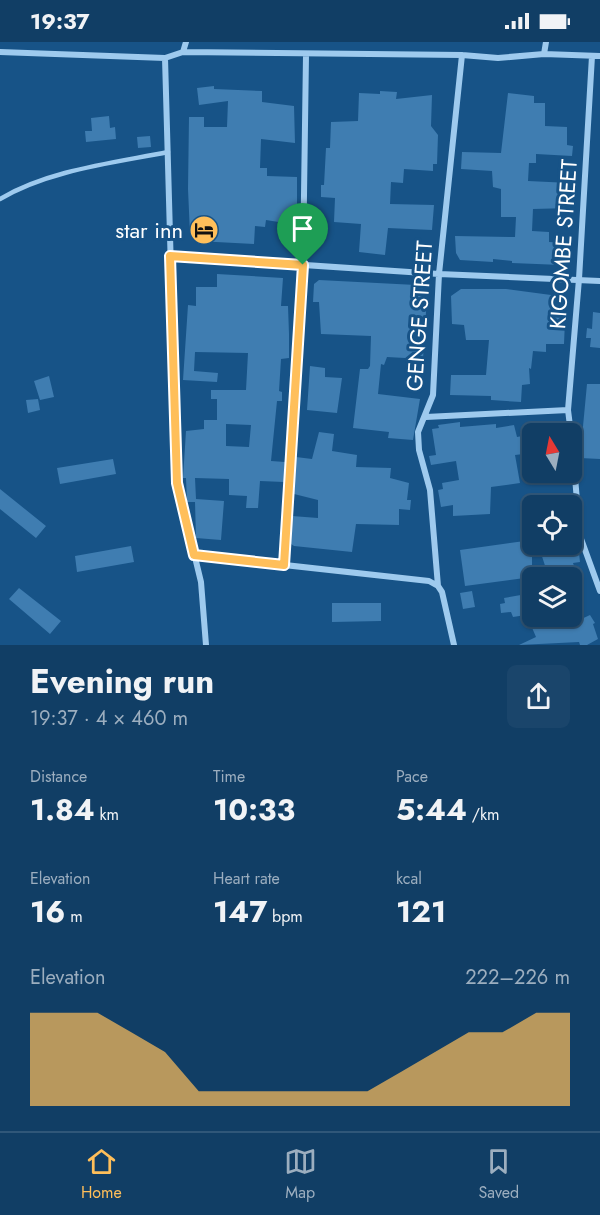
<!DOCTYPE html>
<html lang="en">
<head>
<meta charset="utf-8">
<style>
	:root { --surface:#113e65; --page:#1a456b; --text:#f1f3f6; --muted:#9caebf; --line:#305779; --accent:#ffbf5a }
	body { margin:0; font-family:Jost,sans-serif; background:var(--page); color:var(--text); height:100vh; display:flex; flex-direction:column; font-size:22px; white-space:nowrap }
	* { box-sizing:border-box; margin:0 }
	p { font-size:20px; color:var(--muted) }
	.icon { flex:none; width:33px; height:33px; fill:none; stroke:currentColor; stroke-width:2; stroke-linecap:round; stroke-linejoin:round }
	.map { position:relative; height:603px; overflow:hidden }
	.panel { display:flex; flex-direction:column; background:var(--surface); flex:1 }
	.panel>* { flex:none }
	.needle { width:39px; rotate:350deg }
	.controls { position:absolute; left:522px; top:381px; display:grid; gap:12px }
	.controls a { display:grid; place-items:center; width:60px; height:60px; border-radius:9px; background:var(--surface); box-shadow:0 2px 4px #0004,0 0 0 2px var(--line); font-size:30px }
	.pin { position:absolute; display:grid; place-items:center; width:51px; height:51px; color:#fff; margin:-62px -26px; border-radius:50% 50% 50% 0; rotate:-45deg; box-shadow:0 0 6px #0007 }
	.pin .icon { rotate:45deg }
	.round { display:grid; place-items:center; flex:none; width:63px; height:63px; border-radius:9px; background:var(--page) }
	.overview { display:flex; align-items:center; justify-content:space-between; height:102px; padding:0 30px }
	h1 { font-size:33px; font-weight:700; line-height:45px }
	.figures { display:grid; grid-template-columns:repeat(3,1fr); gap:9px; height:102px; padding:6px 30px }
	.figures div { display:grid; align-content:center }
	.figures b { font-size:30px; font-weight:700 }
	.figures small { font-size:16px; font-weight:400 }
	.figures p { font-size:16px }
	.chart { height:168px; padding:12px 30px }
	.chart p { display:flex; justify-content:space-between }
	.chart svg { width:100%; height:108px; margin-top:6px; fill:var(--accent); opacity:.7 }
	.status { display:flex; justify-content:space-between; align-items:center; height:42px; padding:0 30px; background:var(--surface); direction:ltr }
	.status svg { height:16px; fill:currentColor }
	.dock { display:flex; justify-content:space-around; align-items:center; height:84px; border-top:2px solid var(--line); background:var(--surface); font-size:16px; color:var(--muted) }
	.dock a { display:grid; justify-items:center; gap:3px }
	.dock .on { color:var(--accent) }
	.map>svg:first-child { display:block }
	.building { fill:#3f7db1; fill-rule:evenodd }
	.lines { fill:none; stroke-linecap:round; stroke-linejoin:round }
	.service { stroke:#9ecaee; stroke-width:4.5 }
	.minor { stroke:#9ecaee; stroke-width:6 }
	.route-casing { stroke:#fff; stroke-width:12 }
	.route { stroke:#ffbf5a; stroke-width:8 }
	.labels { text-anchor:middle; stroke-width:6; stroke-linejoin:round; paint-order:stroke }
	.poi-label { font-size:22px; fill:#fff; stroke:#175387; text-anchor:end }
	.street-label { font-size:22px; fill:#fff; stroke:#175387 }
</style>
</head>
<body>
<div class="status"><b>19:37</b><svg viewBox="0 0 49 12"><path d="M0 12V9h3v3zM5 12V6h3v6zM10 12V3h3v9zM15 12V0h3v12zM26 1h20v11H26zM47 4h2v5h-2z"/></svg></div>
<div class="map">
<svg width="600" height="603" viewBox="0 0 600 603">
	<rect width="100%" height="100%" fill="#175387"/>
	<!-- building -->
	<path class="building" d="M214 44V47L262 49V60L294 64 295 101 261 97 260 126H267V134L297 135V183L266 178 265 185 255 184 254 202 197 199 190 192 188 147 189 75H204V85H227L228 59 199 63 197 46Z
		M380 49 397 50 396 57 432 53 431 84 438 93 437 122H433V129L404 127 403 141 391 140 390 162 434 163 432 188 388 186 385 213 359 210 361 182 334 180 335 156 321 155V143H324L326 106H330L331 80 358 79 359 51 380 52Z
		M508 51 534 54V61H545V84L567 85V103L573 104 572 114 536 112V121H529L528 139 570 141 571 144 570 166 533 167 532 189 549 190V200L569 201 567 220 561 223 512 221V219L493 217V220L460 218 456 211 455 194 515 195 516 175H501V147L493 145 492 129 461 127 462 110 501 111Z
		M109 74 110 86 115 85 116 97 86 100 85 89H92L91 76Z
		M150 94 151 105 138 106 137 95Z
		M217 232 283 236 281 264H288L289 292V316L281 317 279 349 282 350V359H277L271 419 285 420 284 440 260 439 258 466H246L247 454 229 453V437L195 436 196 457 224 459 221 498 196 496 195 460H187L186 436H183L186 389 204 387V378H217V357H211V348H246L248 311 195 310 194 329 218 331 217 340 183 338 188 263 196 264V245H217ZM226 382 251 383 249 405 226 404Z
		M319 238 416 243 424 247 427 255 423 317 387 315 384 323 381 322 378 352 420 357 413 398 388 396 389 390 353 386 360 327H368L370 324 371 294 321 292 319 260H313L314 242Z
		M461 247H506L566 255 564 302H546V310L533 309 531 327 529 326 530 342 522 343 521 360 491 358V354L450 353 451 333H486L489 298H466L464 283 452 282 451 254Z
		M593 270 600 271V306L590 305 591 296H586L587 286 592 287Z
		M310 324 325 326V335L342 336 337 371 307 368Z
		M49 334 54 355 40 358 34 339Z
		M587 342H600V417L580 416Z
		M38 357 40 368 28 371 26 358Z
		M460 380V385L496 382V386L514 383 517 395 532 392V411L515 413 520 441 491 445 490 472 453 474V463L441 465 438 448 443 447 442 441 459 438 456 419 431 423 429 414 436 413 432 387 439 386 438 383Z
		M319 390 334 392 332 409 357 413 356 425 391 426 390 436 409 441 407 458H411L410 468 399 467V483L356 482 352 510 294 504 291 502 292 474 318 476V458L294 452 296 415 312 417Z
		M113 417 116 432 60 442 57 426Z
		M0 447 46 484 36 496 0 467Z
		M532 498V535L465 544 460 508Z
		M538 502H578L580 520 573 521 578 536H549Z
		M131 504 134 520 77 530 75 514Z
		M19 546 61 579 50 592 9 557Z
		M472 549 475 565 463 567 460 551Z
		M532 551V572L513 575 511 570 501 571 500 562 505 561 504 556Z
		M332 561H381V579L332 580Z
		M590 573 595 581 593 582 598 597 587 603H580L579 600 519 603 536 595 527 574H537L539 581 545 577 552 587 561 583 562 586Z"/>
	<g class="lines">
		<!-- service -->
		<path class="service" d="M0 157C49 128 113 121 168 110"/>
		<!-- minor -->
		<path class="minor" d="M0 10 165 16 183 10 462 13 498 16 544 12 600 14
			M183 10 186 0
			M544 12 546 0
			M165 16 177 441 201 540 206 603
			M170 214 439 232 600 239
			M426 375 568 368
			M571 392 568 368 579 237 592 14
			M572 400 580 494 600 549
			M194 513 429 539 438 544
			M284 523 303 223 306 13
			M454 603 442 550 438 544 430 448 419 408 418 390 433 353 439 232 462 13"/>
	</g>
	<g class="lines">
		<!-- route casing -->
		<g class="route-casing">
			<path id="route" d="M170 214 303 223 284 523 194 513 177 441Z"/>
		</g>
		<!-- route -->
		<use href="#route" class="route"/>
	</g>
	<!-- icons -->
	<defs>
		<g id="hotel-disc" transform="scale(1.5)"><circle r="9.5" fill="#ffbf5a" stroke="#175387"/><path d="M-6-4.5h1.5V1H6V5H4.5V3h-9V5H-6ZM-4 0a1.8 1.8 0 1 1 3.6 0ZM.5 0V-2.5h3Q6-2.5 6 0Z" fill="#111"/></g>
	</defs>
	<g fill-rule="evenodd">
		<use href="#hotel-disc" x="204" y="188"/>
	</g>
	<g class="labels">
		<!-- poi labels -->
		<g class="poi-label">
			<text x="183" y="196">star inn</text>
		</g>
		<!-- street labels -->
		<g class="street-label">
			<text transform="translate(563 202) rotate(-86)" y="8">KIGOMBE STREET</text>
			<text transform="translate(419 274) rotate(-86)" y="8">GENGE STREET</text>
		</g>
	</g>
</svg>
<div class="controls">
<a><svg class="needle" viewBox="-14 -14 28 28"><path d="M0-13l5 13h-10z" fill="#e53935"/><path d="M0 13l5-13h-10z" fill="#9caebf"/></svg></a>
<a><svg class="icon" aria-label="locate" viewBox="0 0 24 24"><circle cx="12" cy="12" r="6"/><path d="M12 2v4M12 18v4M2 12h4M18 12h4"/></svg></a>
<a><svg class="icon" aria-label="layers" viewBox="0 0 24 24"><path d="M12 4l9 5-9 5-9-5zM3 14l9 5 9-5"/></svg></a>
</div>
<div class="pin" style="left:303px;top:223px;background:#1e9e55"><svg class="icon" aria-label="arrive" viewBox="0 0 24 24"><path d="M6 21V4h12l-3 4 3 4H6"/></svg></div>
</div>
<section class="panel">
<div class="overview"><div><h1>Evening run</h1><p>19:37 · 4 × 460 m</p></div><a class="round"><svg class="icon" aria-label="share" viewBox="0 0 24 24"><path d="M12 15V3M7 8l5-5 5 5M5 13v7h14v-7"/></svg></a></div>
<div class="figures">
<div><p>Distance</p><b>1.84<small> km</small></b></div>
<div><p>Time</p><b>10:33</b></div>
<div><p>Pace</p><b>5:44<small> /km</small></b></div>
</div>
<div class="figures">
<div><p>Elevation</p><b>16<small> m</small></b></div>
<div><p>Heart rate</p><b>147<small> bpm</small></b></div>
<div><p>kcal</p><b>121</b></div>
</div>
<div class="chart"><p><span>Elevation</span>222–226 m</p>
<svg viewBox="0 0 160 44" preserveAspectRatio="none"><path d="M0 44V6L10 6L20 6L30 14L40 22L50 38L60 38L70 38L80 38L90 38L100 38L110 30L120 22L130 14L140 14L150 6L160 6V44z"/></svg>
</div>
</section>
<nav class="dock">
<a class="on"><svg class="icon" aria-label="home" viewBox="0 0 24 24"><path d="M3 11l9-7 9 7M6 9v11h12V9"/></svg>Home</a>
<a><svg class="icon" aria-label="map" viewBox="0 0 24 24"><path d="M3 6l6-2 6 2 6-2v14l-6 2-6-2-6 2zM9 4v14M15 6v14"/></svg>Map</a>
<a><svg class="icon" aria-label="saved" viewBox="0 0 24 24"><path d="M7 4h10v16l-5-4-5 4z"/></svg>Saved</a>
</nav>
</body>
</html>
